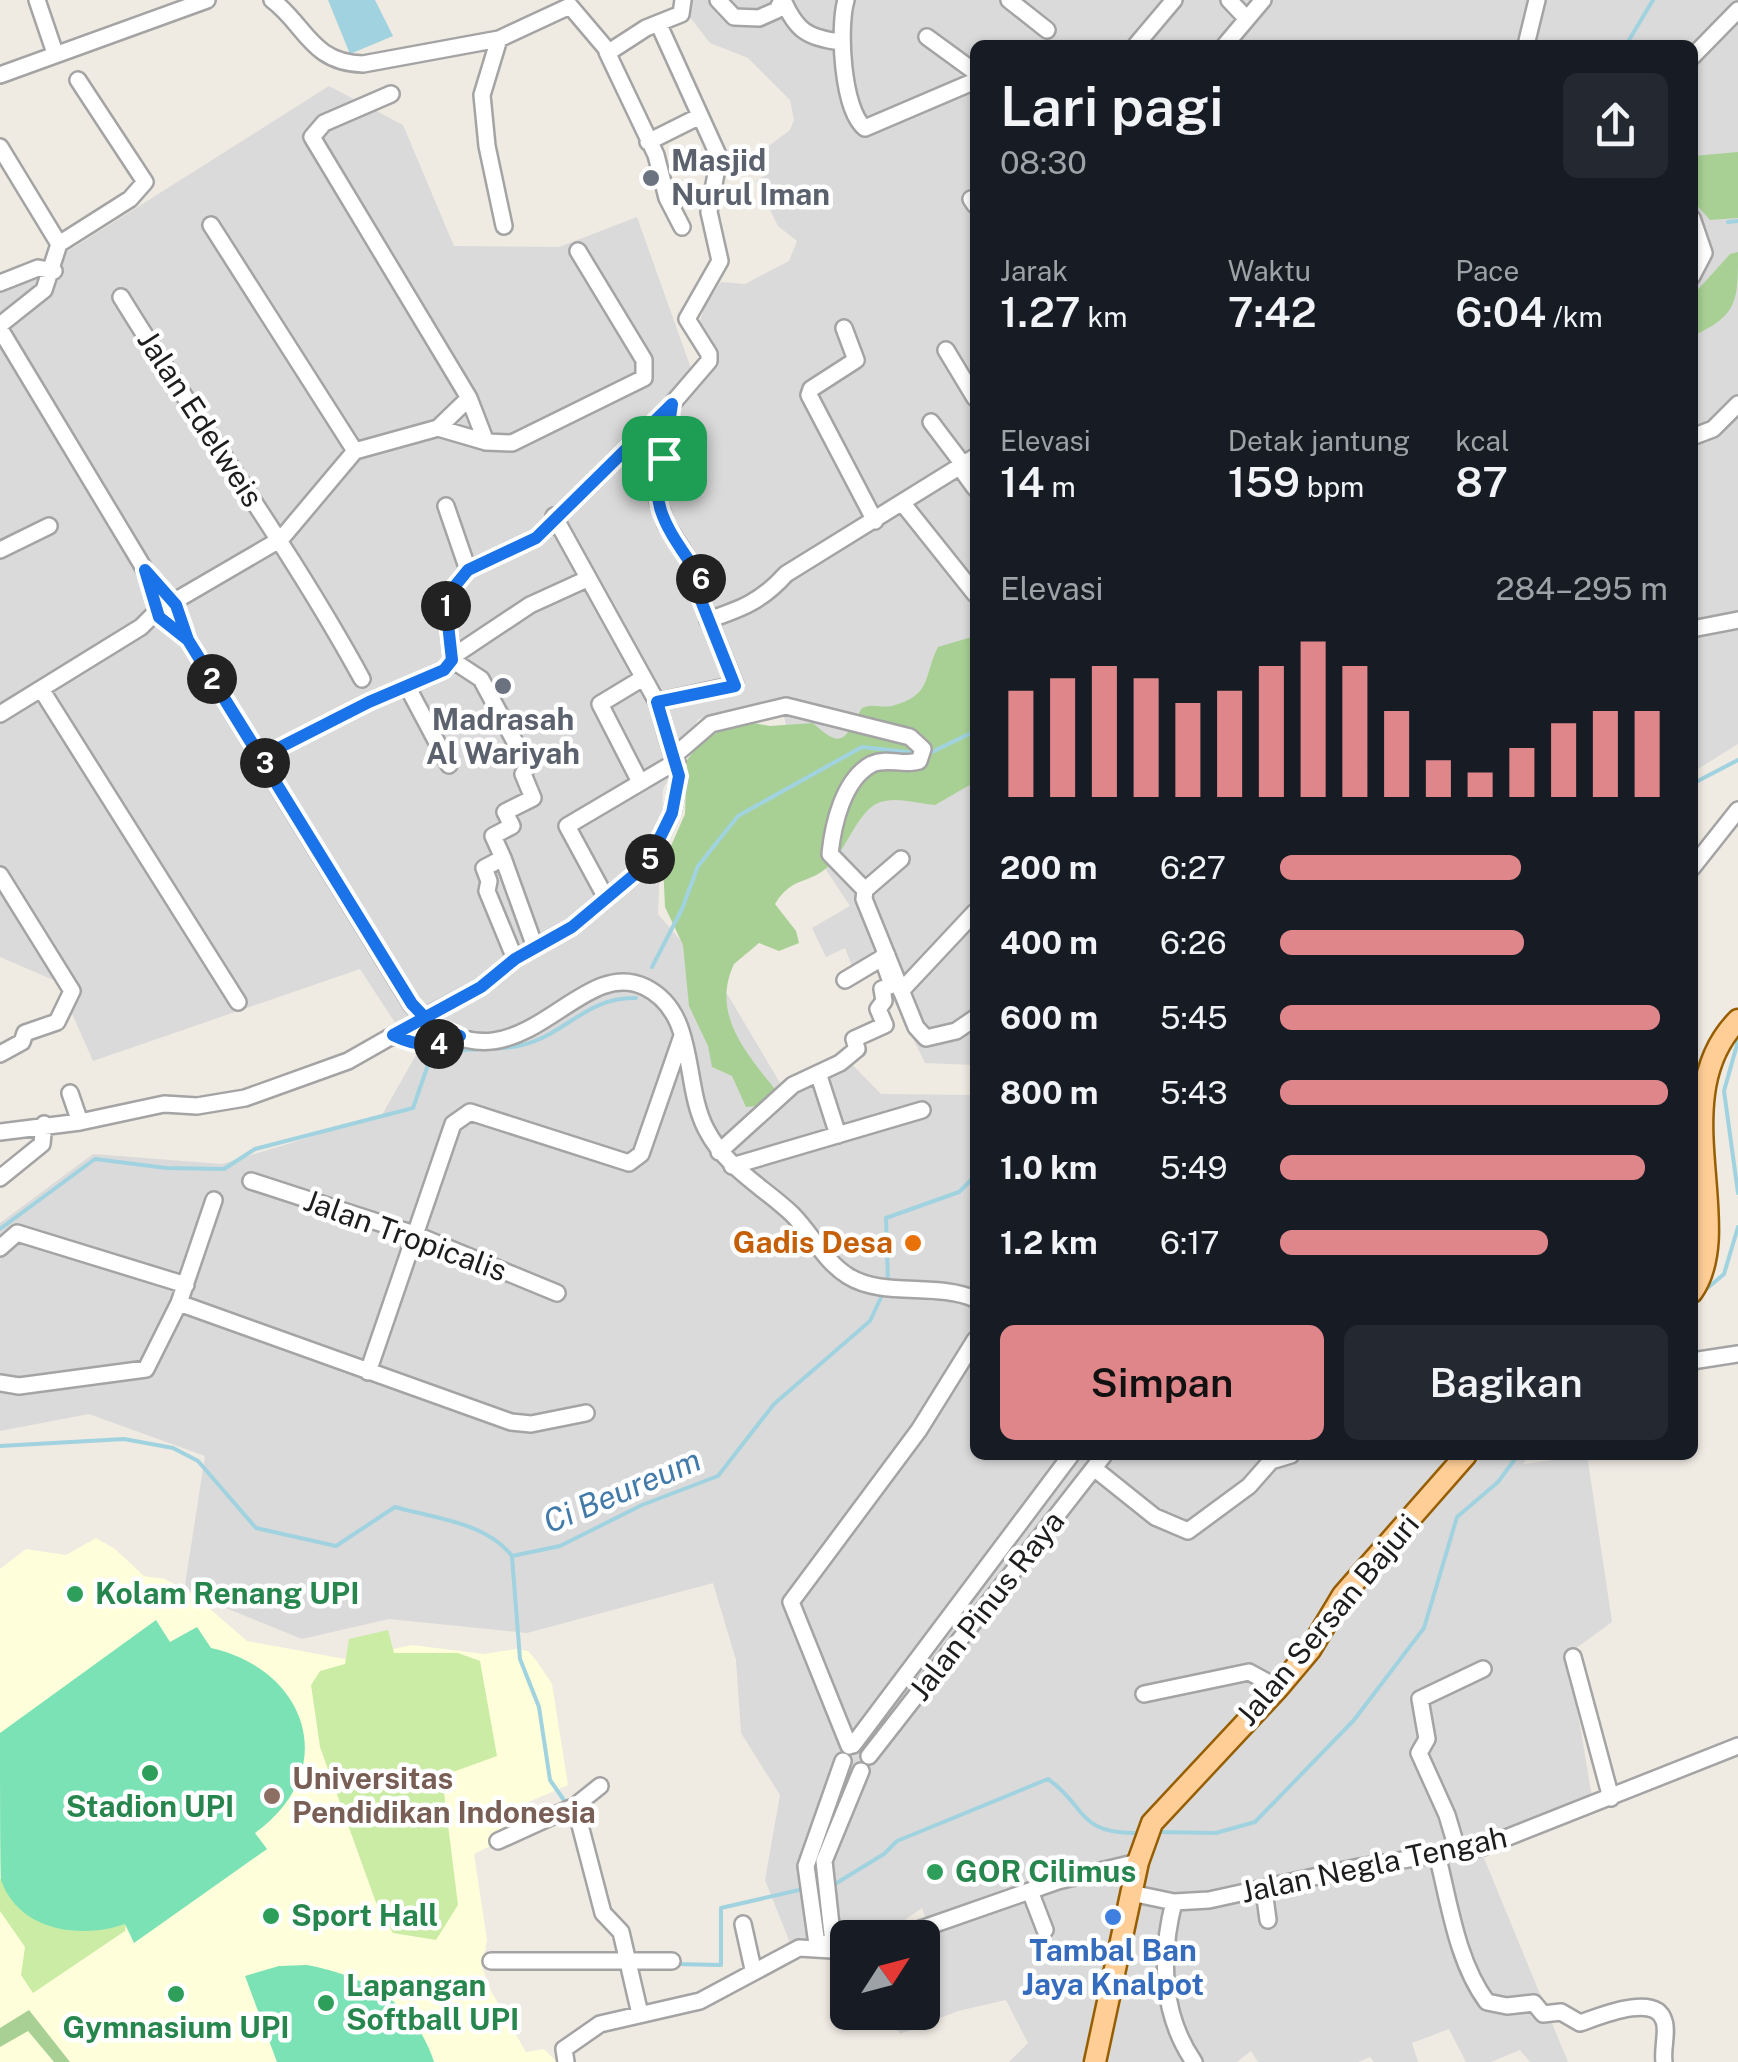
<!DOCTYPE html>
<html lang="id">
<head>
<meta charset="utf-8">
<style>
	:root { --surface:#171b24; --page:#242831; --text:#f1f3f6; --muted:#9ea1a6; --accent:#df868b }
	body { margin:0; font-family:"Public Sans",sans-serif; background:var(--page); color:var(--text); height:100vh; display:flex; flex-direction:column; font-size:38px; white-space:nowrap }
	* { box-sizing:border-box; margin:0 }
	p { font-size:32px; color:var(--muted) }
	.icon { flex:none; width:55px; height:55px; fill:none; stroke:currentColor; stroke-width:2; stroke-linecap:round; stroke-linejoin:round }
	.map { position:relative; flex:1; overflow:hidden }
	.details { position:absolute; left:970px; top:40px; width:728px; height:1420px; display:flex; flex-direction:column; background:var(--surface); border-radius:15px; box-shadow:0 2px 8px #0004 }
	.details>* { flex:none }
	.needle { width:65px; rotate:54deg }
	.fabs { position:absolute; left:830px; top:1920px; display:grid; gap:20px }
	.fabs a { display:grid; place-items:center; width:110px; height:110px; border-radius:15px; background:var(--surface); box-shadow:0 2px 8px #0004; font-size:50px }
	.pin { position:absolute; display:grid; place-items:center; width:85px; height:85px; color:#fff; margin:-42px; border-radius:20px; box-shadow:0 5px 15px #0006 }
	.km { position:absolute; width:50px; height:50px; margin:-25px; border-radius:50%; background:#222; color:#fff; font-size:28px; line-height:50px; text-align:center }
	.round { display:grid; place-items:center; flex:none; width:105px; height:105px; border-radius:15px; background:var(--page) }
	.overview { display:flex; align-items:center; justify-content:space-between; height:170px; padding:0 30px }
	h1 { font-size:55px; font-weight:600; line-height:75px }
	.stats { display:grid; grid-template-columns:repeat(3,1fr); gap:15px; height:170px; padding:10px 30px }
	.stats div { display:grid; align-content:center }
	.stats b { font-size:42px; font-weight:600 }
	.stats small { font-size:28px; font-weight:400 }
	.stats p { font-size:28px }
	.chart { height:280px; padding:20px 30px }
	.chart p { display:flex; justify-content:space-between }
	.chart svg { width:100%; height:180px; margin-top:10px; stroke:var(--accent); stroke-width:6 }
	.cta { display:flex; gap:20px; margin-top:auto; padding:20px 30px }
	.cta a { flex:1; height:115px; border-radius:15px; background:var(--accent); color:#111; font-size:40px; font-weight:600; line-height:115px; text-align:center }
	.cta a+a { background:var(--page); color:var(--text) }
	ul { padding:0 30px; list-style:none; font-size:32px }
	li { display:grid; grid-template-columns:160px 120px 1fr; align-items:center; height:75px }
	li i { height:25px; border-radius:12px; background:var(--accent) }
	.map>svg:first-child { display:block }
	.residential { fill:#dbdada }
	.education { fill:#fffedb }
	.grass { fill:#cbeca5 }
	.forest { fill:#a8d094 }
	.pitch { fill:#7be2b6 }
	.water { fill:#a0d3df }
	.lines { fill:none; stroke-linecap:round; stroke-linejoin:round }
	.stream { stroke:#a0d3df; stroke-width:4 }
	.minor-casing { stroke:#a4a4a4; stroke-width:20 }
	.major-casing { stroke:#965e00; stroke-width:25 }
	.minor { stroke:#fff; stroke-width:15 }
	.major { stroke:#ffce97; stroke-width:20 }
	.minor-bridge-casing { stroke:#a4a4a4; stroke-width:20; stroke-linecap:butt }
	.minor-bridge { stroke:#fff; stroke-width:15 }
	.route-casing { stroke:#fff; stroke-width:20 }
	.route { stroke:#1a73e8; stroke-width:12 }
	.worship-dot { fill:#6b7280; stroke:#fff; stroke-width:4 }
	.food-dot { fill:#e8710a; stroke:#fff; stroke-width:4 }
	.leisure-dot { fill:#2e9e5b; stroke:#fff; stroke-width:4 }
	.education-dot { fill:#8d6e63; stroke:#fff; stroke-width:4 }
	.shop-dot { fill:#3f7fe0; stroke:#fff; stroke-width:4 }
	.labels { text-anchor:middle; stroke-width:9; stroke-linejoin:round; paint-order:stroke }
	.worship-label { font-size:30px; font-weight:bold; fill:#5b616d; stroke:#fff; text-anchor:start }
	.street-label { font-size:30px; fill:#1d1d1d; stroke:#fff }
	.food-label { font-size:30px; font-weight:bold; fill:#c56008; stroke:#fff; text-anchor:end }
	.leisure-label { font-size:30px; font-weight:bold; fill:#27864d; stroke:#fff; text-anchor:start }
	.education-label { font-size:30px; font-weight:bold; fill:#785e54; stroke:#fff; text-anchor:start }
	.shop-label { font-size:30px; font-weight:bold; fill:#366cbe; stroke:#fff }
	.water-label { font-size:32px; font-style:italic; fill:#427aa9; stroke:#fff }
</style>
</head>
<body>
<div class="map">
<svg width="1738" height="2062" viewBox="0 0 1738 2062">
	<rect width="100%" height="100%" fill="#efeae2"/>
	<!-- residential -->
	<path class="residential" d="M685 0H1738V744L1693 772 1692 45H975V1065L925 1063 874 960 853 969 845 948 826 957 812 928 850 906 815 853 783 712 698 719 663 790 658 914 729 997 783 1088 845 1057 881 1094 975 1095V1455H1527L1524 1464 1587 1455 1612 1622 1568 1654 1593 1803 1477 1841 1568 2062H1530L1520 2050 1491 2062H1466L1449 2029 1412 2043 1418 2062H1374L1370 2057 1358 2062H1258L1251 2051 1237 2062H1009L1028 2043 1006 2000 958 2011 900 2034 887 2013 922 2012V1938L893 1937 928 1924 922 1908 880 1937 848 1938 847 1948H792L765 1880 780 1795 741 1733 736 1660 713 1583 527 1633 389 1619 302 1639 194 1595 185 1585 205 1456 89 1414 0 1431V1223L93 1154 222 1164 382 1115 416 1055 360 969 93 1061 58 982 0 957V285L38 270 329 86 403 125 454 246 559 247 637 217 698 388 715 362 700 321 705 305 721 282 745 284 789 261 797 241 778 226 756 181 765 175 758 154 790 130 794 120 790 100 748 58 710 43 685 11Z"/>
	<!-- education -->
	<path class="education" d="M96 1538 115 1549 144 1576 165 1579 194 1595 247 1641 345 1659 412 1645 484 1654 516 1649 528 1651 536 1660 552 1684 568 1785 519 1806 523 1830 474 1854 487 1940 482 1967 491 1991 526 2052 544 2049 557 2062H0V1569L26 1549 66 1555Z"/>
	<!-- grass -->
	<path class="grass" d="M388 1630 394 1653H458L480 1661 497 1756 442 1776 458 1905 436 1940 393 1933 379 1911 320 1747 311 1685 320 1671 345 1664 349 1639Z
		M0 1878 26 1913 126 1923 125 1931 33 1993 21 1975 25 1947 0 1911Z"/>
	<!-- forest -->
	<path class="forest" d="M1738 152V218L1710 220 1693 201V156Z
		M1738 252C1738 302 1738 315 1693 336V295L1730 254Z
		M975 636V782L935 805C918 804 894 795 876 804 858 813 844 852 830 865 808 886 794 874 775 904L796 931 799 943 779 951 759 943 734 964C710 1015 748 1055 778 1093L775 1104 746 1107 732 1076 712 1067 708 1046 689 1006 683 945 665 907 663 864 685 814 687 760 700 743 738 720 770 726 813 723C844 752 845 737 862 708 873 703 882 708 892 706 933 695 923 676 938 647Z
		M29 2010 70 2062H54L28 2031 0 2047V2028Z"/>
	<!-- pitch -->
	<path class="pitch" d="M156 1620 170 1642 197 1627 211 1648C309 1670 341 1771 255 1833L267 1849 134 1943 125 1924C82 1939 19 1932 1 1880 0 1859 0 1762 0 1733Z
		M307 1965C365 1976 415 2002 434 2062H277L245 1976 279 1966Z"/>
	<!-- water -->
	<path class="water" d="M328 0H375L393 36 350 54Z"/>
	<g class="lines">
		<!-- stream -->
		<path class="stream" d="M1626 45 1653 0
			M1728 222 1738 221
			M926 755 975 731
			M1692 784 1738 760
			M652 967 682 909 698 866 738 816 862 747 916 753
			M1738 1041 1724 1091 1738 1193
			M0 1229 95 1159 166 1168 224 1169 255 1149 413 1108 430 1059C463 1043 487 1054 522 1045 565 1035 588 996 636 998
			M888 1282 886 1218 959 1192 975 1176
			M1697 1297 1724 1274 1738 1227
			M0 1446 124 1439 173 1448 198 1461 256 1528 336 1546 395 1507C433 1518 486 1522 512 1556L560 1546 642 1505 718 1476 774 1404 870 1321 884 1291
			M512 1557 520 1659 539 1707 550 1780 568 1806
			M1158 1832 1216 1833 1255 1822 1354 1720 1424 1628 1457 1517 1498 1482 1518 1455
			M835 1884 884 1854 897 1841 1048 1779C1087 1806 1077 1835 1139 1833
			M674 1964 721 1965V1908L799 1890"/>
		<!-- minor casing -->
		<g class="minor-casing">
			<path id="minor" d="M37 0 55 53
				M272 0C305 24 311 63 363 64L499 39 570 6 609 52 646 28 681 14 683 0
				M718 0 734 17 759 18 777 10 782 0
				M783 0C796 30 807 38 841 42
				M846 0C838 27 842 110 865 128L975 81
				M1009 0 1047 30
				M1229 0 1246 18
				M927 37 975 72
				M499 39 482 95 487 146 504 226
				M1136 45 1174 0
				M1225 45 1263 0
				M1526 45 1537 0
				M607 52 656 155 667 198 682 227
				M1692 57 1738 10
				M0 75 207 0
				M391 94 324 123 312 137 469 398 486 442
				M648 142 698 117
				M0 147 59 244
				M971 199 975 205
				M1692 218 1704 253 1692 276
				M211 225 355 451
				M59 244 130 199 145 182 78 80
				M0 283 38 268 54 271
				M121 297C200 426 290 547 362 679
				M0 325 44 290 59 244
				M844 328 856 360 811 389 809 395 875 521
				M0 329 145 570 158 605
				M946 350 975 398
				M931 422 962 463
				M438 428 486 442 512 443 644 378V360L578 251
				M1692 437 1713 429 1738 404
				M959 466 975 488
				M904 505 975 594
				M446 506 468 570
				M554 516 657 702
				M0 550 49 526
				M173 602 281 539 355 451 438 428 469 398
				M177 612 188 640 412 1005C515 1110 574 952 645 987 698 1013 682 1083 706 1129 726 1168 761 1185 792 1214 812 1234 824 1261 848 1276 883 1298 937 1282 975 1299
				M708 620C741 609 762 601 786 574L975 457
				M1692 629 1738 620
				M452 657 530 605 587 579
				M452 660 481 679 528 766 523 774 533 798 505 812 512 826 493 836 503 858 484 868 489 881 487 891 515 959
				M407 686 449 765
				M41 689 238 1002
				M0 714 141 627 157 611
				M675 755 711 724 786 706 910 737 923 749 919 761C903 766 888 757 872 764 843 779 833 825 830 854L865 890
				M261 757 369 702 444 670 452 660 446 606 450 592 468 570 536 538 672 404 709 361V354L687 319 720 261 709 212 719 157 659 25
				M640 782 600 704 643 678
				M503 858 535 947
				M901 859 865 890 864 899 916 1027 926 1038 956 1031 975 1018
				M1692 868 1738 810
				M0 875 72 991 57 1022 25 1033 22 1042 0 1054
				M606 898 567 826 677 761
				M845 980 887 955
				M901 991 975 912
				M436 1011 481 987 515 959 572 927 647 864 672 813 679 777 657 702 735 685 700 598 706 588 666 524 654 489 672 404
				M393 1035 430 1047 460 1036
				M820 1079 838 1135
				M70 1093 80 1122
				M0 1132 80 1122 164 1104 197 1106 245 1098 348 1061 413 1024
				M719 1152 793 1085 840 1063 857 1049 854 1039 885 1025 878 1009 884 1001 882 989 892 985 882 957
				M732 1166 922 1110
				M0 1178 42 1144 44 1124
				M251 1181 414 1234 557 1293
				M0 1248 17 1233 186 1285
				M179 1303 511 1422 531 1424 586 1413
				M1692 1361 1738 1354
				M368 1372 453 1124 470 1112 629 1163 641 1154 682 1036
				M0 1383 19 1386 146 1369 179 1303 214 1200
				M1271 1461 1291 1455
				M1095 1469 1155 1517 1188 1531 1249 1486 1271 1461 1269 1455
				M1573 1657 1611 1798
				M1144 1694 1249 1672 1278 1688
				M853 1745 1071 1455
				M849 1746 791 1602 919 1430 975 1340
				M869 1756 1104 1455
				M843 1761 806 1866 817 1944 833 1943 824 1861 861 1771
				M575 1806 603 1913 621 1932 640 2014
				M498 1841 575 1806 600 1786
				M1458 1852 1447 1815 1419 1753 1427 1739 1420 1699 1483 1669
				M1437 1854C1449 1902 1457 1962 1487 2002L1507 2006 1534 2003 1543 2014 1561 2012 1580 2023C1598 2017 1656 1992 1664 2021 1668 2031 1662 2049 1664 2062
				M1264 1890 1268 1920
				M1030 1891 1045 1930
				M1131 1893 1174 1902 1209 1900 1359 1867 1483 1847 1738 1746
				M1174 1902C1160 1956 1161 2014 1194 2062
				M743 1924 753 1969
				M895 1938 1058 1881 1138 1862
				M491 1961H672
				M566 2062 564 2049 600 2024 700 2001 799 1948 848 1951"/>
		</g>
		<!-- major casing -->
		<g class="major-casing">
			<path id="major" d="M1692 1292C1738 1227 1662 1097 1738 1020
				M1095 2062 1138 1862 1152 1823 1278 1688 1310 1650 1343 1595 1466 1455"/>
		</g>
		<!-- minor -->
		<use href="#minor" class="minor"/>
		<!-- major -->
		<use href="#major" class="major"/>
		<!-- minor-bridge casing -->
		<g class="minor-bridge-casing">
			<path id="minor-bridge" d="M413 1024 436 1011"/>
		</g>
		<!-- minor-bridge -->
		<use href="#minor-bridge" class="minor-bridge"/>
	</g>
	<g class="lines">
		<!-- route casing -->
		<g class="route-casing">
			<path id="route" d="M664 458 672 404 536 538 468 570 450 592 446 606 452 660 444 670 369 702 261 757 188 640 159 617 145 570 176 605 188 640 412 1004 431 1024 460 1036C433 1046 420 1048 393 1035L481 987 515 959 572 927 647 864 672 813 679 776 657 702 735 686 700 598 706 588C682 544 641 510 664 458"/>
		</g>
		<!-- route -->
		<use href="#route" class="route"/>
	</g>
	<!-- markers -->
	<g class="worship-dot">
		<circle cx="651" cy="178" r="10"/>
		<circle cx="503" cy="686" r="10"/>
	</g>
	<circle class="food-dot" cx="913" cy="1243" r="10"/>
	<g class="leisure-dot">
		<circle cx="75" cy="1594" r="10"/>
		<circle cx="150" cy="1773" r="10"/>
		<circle cx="935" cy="1872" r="10"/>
		<circle cx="271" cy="1916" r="10"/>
		<circle cx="176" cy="1994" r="10"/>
		<circle cx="326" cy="2003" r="10"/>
	</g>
	<circle class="education-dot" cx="272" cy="1796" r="10"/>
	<circle class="shop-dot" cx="1113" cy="1917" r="10"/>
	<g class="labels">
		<!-- worship labels -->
		<g class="worship-label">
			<text x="671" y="171">Masjid<tspan x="671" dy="34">Nurul Iman</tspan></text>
			<text x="503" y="730" text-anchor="middle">Madrasah<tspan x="503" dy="34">Al Wariyah</tspan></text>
		</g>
		<!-- street labels -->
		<g class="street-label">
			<text transform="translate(200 419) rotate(57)" y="10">Jalan Edelweis</text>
			<text transform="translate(405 1236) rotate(20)" y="10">Jalan Tropicalis</text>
			<text transform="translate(987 1606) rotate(-52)" y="10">Jalan Pinus Raya</text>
			<text transform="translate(1328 1620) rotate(-50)" y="10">Jalan Sersan Bajuri</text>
			<text transform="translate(1374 1865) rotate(-12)" y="10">Jalan Negla Tengah</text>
		</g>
		<!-- food labels -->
		<g class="food-label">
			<text x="893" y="1253">Gadis Desa</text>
		</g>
		<!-- leisure labels -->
		<g class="leisure-label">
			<text x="95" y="1604">Kolam Renang UPI</text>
			<text x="150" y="1817" text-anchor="middle">Stadion UPI</text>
			<text x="955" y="1882">GOR Cilimus</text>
			<text x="291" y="1926">Sport Hall</text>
			<text x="346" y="1996">Lapangan<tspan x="346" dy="34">Softball UPI</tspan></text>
			<text x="176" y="2038" text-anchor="middle">Gymnasium UPI</text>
		</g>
		<!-- education labels -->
		<g class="education-label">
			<text x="292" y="1789">Universitas<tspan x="292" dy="34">Pendidikan Indonesia</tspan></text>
		</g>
		<!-- shop labels -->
		<g class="shop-label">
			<text x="1113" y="1961">Tambal Ban<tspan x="1113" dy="34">Jaya Knalpot</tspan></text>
		</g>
		<!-- water labels -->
		<g class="water-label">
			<text transform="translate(622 1491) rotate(-23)" y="11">Ci Beureum</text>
		</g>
	</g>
</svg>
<div class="fabs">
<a><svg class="needle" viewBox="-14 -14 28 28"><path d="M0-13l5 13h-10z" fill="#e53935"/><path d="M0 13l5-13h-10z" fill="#9ea1a6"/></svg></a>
</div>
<div class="pin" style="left:664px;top:458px;background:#1e9e55"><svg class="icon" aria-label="arrive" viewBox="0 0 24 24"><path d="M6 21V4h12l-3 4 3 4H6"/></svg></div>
<b class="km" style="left:446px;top:606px">1</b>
<b class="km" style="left:212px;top:679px">2</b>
<b class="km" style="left:265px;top:763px">3</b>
<b class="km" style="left:439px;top:1044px">4</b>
<b class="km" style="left:650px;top:859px">5</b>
<b class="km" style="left:701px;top:579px">6</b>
<section class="details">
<div class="overview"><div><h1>Lari pagi</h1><p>08:30</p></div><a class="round"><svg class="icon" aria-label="share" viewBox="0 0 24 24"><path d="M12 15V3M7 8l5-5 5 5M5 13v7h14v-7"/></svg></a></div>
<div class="stats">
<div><p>Jarak</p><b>1.27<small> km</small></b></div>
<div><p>Waktu</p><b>7:42</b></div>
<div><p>Pace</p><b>6:04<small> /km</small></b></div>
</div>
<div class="stats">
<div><p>Elevasi</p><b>14<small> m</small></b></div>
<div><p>Detak jantung</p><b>159<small> bpm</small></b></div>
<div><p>kcal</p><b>87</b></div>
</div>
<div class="chart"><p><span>Elevasi</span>284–295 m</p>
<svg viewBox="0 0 160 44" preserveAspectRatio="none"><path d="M5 44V18M15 44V15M25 44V12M35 44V15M45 44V21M55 44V18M65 44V12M75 44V6M85 44V12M95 44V23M105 44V35M115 44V38M125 44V32M135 44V26M145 44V23M155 44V23"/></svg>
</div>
<ul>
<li><b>200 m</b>6:27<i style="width:62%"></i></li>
<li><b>400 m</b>6:26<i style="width:63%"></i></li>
<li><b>600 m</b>5:45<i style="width:98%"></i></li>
<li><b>800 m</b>5:43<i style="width:100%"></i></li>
<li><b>1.0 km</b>5:49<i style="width:94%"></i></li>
<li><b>1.2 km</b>6:17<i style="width:69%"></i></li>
</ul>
<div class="cta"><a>Simpan</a><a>Bagikan</a></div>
</section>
</div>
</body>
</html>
